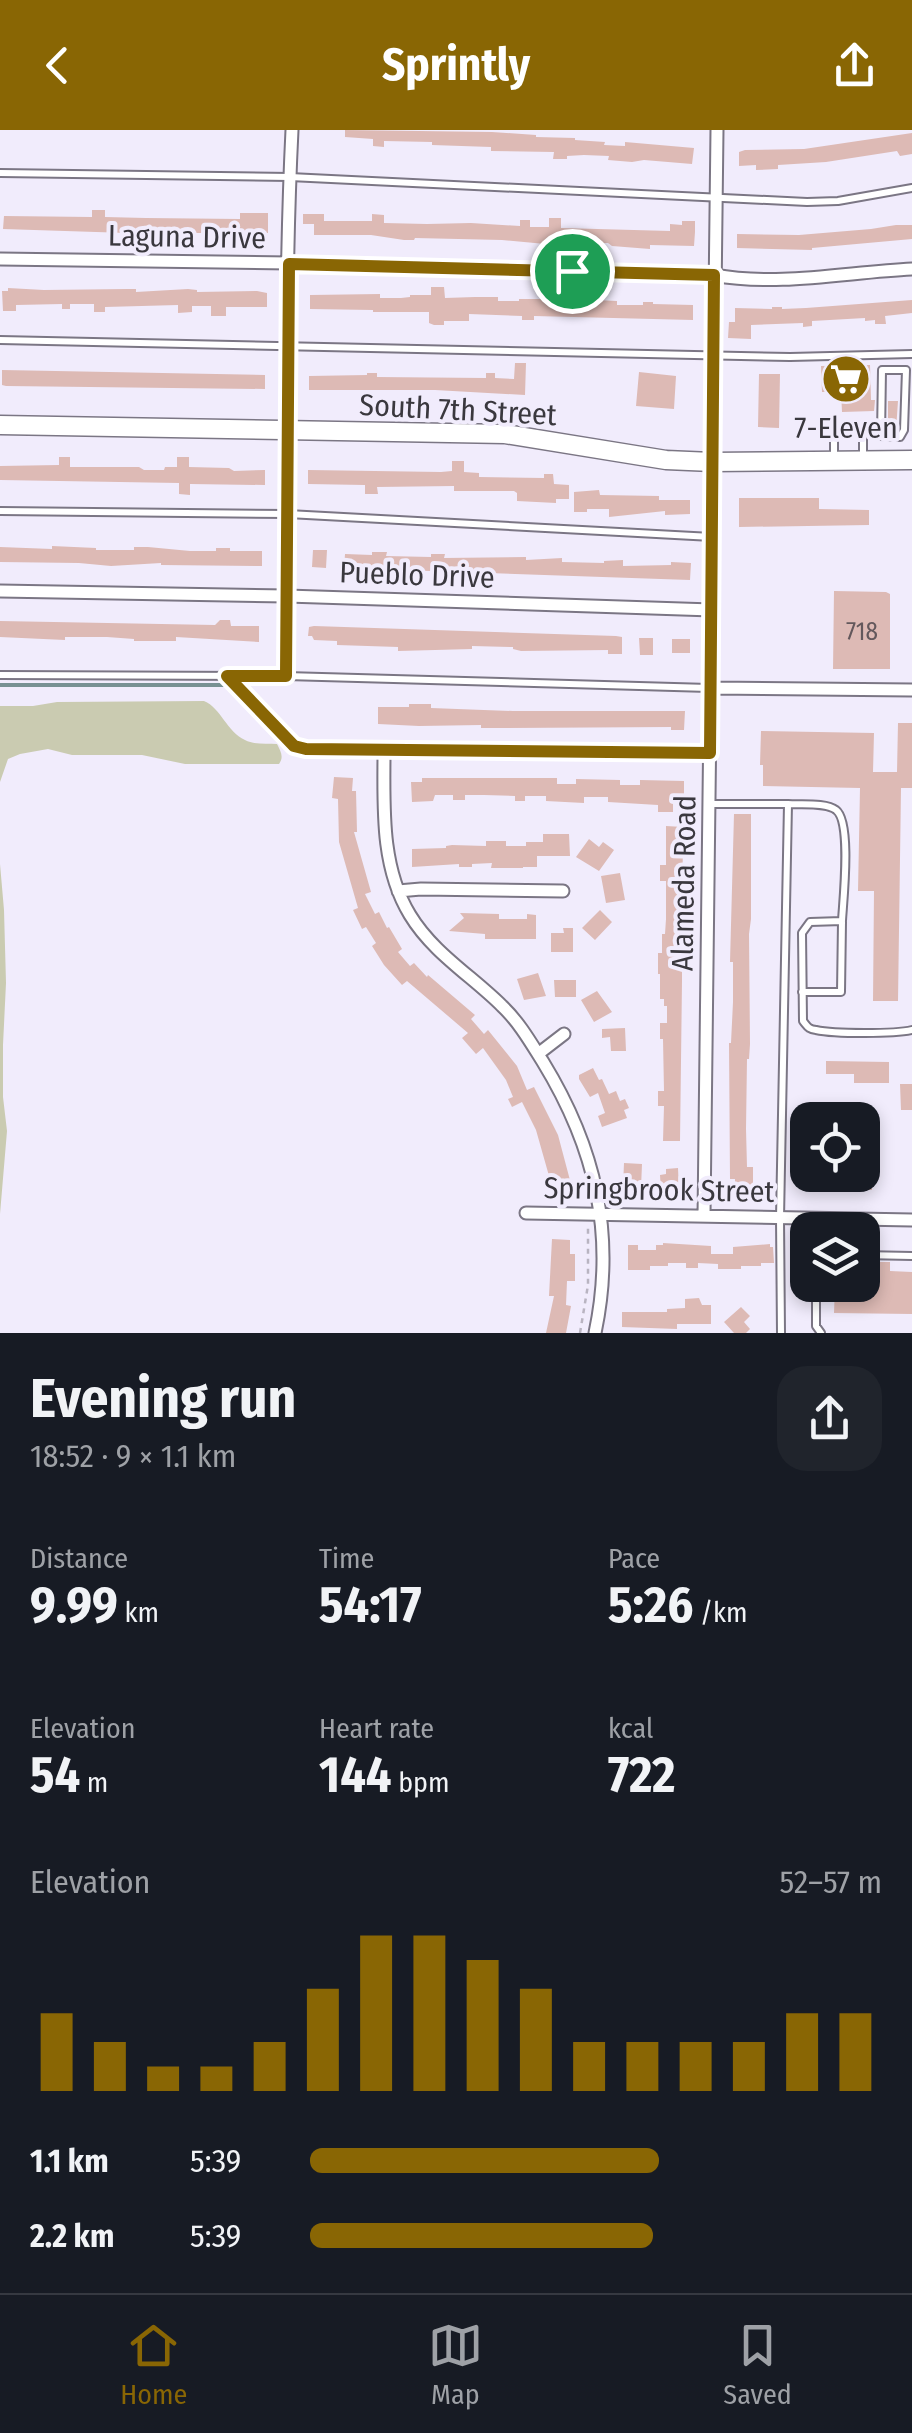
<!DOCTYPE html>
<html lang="en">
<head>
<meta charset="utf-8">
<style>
	:root { --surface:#171b24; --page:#20242c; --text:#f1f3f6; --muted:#9ea1a6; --line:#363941; --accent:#896604 }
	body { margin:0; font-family:"Fira Sans Condensed",sans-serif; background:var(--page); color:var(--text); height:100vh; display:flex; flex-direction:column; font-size:38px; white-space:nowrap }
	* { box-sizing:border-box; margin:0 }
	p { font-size:32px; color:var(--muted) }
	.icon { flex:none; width:55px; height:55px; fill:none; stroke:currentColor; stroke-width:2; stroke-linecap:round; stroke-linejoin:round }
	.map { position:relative; height:1203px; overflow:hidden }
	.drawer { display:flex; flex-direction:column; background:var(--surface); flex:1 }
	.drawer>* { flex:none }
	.tools { position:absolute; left:790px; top:972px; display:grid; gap:20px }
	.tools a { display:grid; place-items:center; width:90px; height:90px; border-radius:20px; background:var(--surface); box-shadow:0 5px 15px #0003; font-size:50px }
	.pin { position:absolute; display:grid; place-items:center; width:85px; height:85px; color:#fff; margin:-42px; border:5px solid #fff; border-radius:50%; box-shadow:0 2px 10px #0007 }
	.round { display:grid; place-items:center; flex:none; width:105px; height:105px; border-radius:30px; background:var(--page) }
	.head { display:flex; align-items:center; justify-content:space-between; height:170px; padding:0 30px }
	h1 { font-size:55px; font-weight:700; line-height:75px }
	.metrics { display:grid; grid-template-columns:repeat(3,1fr); gap:15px; height:170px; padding:10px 30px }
	.metrics div { display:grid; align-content:center }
	.metrics b { font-size:50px; font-weight:700 }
	.metrics small { font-size:28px; font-weight:400 }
	.metrics p { font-size:28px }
	.chart { height:280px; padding:20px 30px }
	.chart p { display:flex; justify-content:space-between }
	.chart svg { width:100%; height:180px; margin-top:10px; stroke:var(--accent); stroke-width:6 }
	ul { padding:0 30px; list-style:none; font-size:32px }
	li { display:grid; grid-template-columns:160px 120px 1fr; align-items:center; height:75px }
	li i { height:25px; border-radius:12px; background:var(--accent) }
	header { display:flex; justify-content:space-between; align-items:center; height:130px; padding:0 30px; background:var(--accent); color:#fff; font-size:45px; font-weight:700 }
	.tab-bar { display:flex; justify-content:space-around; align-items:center; height:140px; border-top:2px solid var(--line); background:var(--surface); font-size:28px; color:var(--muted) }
	.tab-bar a { display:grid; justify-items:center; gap:5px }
	.tab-bar .on { color:var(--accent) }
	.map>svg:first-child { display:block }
	.green { fill:#cacbb1 }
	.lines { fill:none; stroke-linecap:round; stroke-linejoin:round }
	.stream { stroke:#789193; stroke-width:4 }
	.building { fill:#ddbab5 }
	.service-casing { stroke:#7b7684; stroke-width:10 }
	.minor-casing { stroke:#7b7684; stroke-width:15 }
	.secondary-casing { stroke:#7b7684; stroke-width:21 }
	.path { stroke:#b9b4c1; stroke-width:2.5; stroke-dasharray:5 5; stroke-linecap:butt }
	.service { stroke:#fff; stroke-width:6 }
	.minor { stroke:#fff; stroke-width:11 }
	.secondary { stroke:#fff; stroke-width:18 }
	.route-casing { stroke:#fff; stroke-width:20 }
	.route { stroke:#896604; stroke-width:12 }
	.labels { text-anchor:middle; stroke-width:8; stroke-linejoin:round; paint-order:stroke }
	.number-label { font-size:25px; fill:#63585c }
	.street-label { font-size:30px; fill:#3a383e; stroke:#f1ecfc }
	.poi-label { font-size:30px; fill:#3a383e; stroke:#f1ecfc }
</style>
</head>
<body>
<header><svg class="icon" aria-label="back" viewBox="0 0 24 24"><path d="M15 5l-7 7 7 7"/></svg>Sprintly<svg class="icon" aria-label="share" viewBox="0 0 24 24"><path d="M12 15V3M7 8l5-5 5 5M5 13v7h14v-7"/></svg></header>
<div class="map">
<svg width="912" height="1203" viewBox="0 0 912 1203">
	<rect width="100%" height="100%" fill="#f1ecfc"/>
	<!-- green -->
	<path class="green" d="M204 571C221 578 227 602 245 610 254 615 267 613 277 614 281 622 284 627 279 634H185L142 625H72L48 619 20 624 8 629 0 652V576H33L57 572Z
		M0 734 4 780 6 853 3 915V967L7 1001 0 1084V1138Z"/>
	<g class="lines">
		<!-- stream -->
		<path class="stream" d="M0 555H228"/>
	</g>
	<!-- building -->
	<path class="building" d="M345 0 492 2 536 5V7L575 8V10L605 12 604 15 625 16V12L694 18 692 34 644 30 632 32 608 30 609 26 584 25 567 26V29H553L554 22 491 21V17L432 15V12L384 11V17L373 16V9L345 7Z
		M912 3V24L900 26 897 21 826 32 778 35V39L756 40V35L739 36V22L745 20 804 19Z
		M92 80H105V87L146 88 240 89V83H268V103H127L3 99 4 86 92 87Z
		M303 84H324V91H372V84L384 85V93L427 94 471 93 520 96V90H530V97H549V88H561V98L670 101V94L682 95V91H695V102L694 116 650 115V119L612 116 608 113H556V115L502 110 415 108 414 110H404L371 105H314V94H303Z
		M896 95H912V109L812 118V120L737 118V104L799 105 871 99Z
		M431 157H444L445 168 475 167H498V171H519V169H564V173L594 170 617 171V175H643V172H653V174L693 175V190L534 186V190H522V186L469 184V191H444V195H434L429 193V182H373V180L310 179V165L380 164V168H401L410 167V165H431Z
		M8 158 44 160 127 159H136V162L188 159 197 160V162L257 161 267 163V177H226V186H211V176H192V182L178 183V175L105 177V182H94V174H70V179H62V174L16 175V181H3L2 161H8Z
		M912 170V183L885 186 886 194H875V190L865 191V188L812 191V196L803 197V193L751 195V209L728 208 729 192H735V178L772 179V177H782V179L806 178Z
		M515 233H526L525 265 435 260H309V246L367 245V243H377V247L486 248V243H495V248L514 249Z
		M870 235 871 270H875L874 281 842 282 841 262H822L821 236Z
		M2 240 265 245V259L6 256 2 255Z
		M639 242 676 246 674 279 636 276Z
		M759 244H780L779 298 758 297Z
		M888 271H898L896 300 888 299Z
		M59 327H70V337H139L144 340H164L165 337H177V327H189V337L229 338 234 341 265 340V355L190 354V365L179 364V353L0 350V336L59 335Z
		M452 331H464V342L479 343V347L544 348V344H553L554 354 569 355V369H556V373L517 371V363L514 361H454V356L377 357 378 364H365V355L308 354V340L441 342 452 341Z
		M599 360 600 365 659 366V370H690V384L665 385V381L609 387V379H587V382H574V362Z
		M739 368H819V379L869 380V395L739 397Z
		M52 416 96 418V420H134V417H148L190 421H216V418H230V421H262V436L161 435V433L111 436 79 433 0 432V417L52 419Z
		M313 420H327L326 438 312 437Z
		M372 422H387L386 426 431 427V424H445L444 428 526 427V430L562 428V432L604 433V431L623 430V436L671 435V432L691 433 690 450 344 438 345 424 372 425Z
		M834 461 886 462 890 464V539H833Z
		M220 490H230L231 496H259V512L176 507V511H134V509L107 507H65V510L0 507V491L215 495Z
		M314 496 616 506 622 507V524H608V520L521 521 513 519V517L472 516V519L398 521V517L337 515V511L314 510 312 506H308L309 497Z
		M639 508H653V525H640Z
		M672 509H690V523H672Z
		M409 574H431V578L513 581H685L684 600H671V597L495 598H481V595L419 596 378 594V577H409Z
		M898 593H912V658H901L898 871H873L874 761H858L860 658 763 656V635H760L761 601 874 603 873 642H897Z
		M334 647 353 648 352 661H356L357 702H354L371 762 365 764 375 784 379 782 387 798 389 797 402 819 398 822 410 836 414 833 427 847 428 845 475 885 471 889 484 904 488 900 517 936 527 960 534 957 558 1005 571 1054 553 1060 536 1000 522 972 512 977 508 969 513 967 506 950 483 918 476 924 462 908 468 903 407 851 402 855 384 835 372 816 376 813 366 797 362 799 353 780 358 778 339 712 338 669 332 668Z
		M422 648H557V654H576V649L620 650V655H640V650L684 651V668H678V672H673V682H658V675L608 672V667H584V673L546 671V666H525V671H515V666L484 665H465V670H453V665H435L433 671 412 672 411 652H422Z
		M734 684H751V789L749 804 750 914 749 929H747L746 999 747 1037H753V1062H735V1049H730L729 913H731L733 872V832H730Z
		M666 696 683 697 682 815H677V835H682V851L680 1011H663L664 976H658V961H664L663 909H660V893H667V876H664V869H660V844H658V823H662V804H665L666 789V751H660V735H666Z
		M543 704H569L570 726H537V737H523V738H491L492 733 472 734V737H459V734L412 737V719L446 718V716L452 715 486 716V711H506V716H526V712H543Z
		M589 709 599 717 603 712 614 720 599 741 576 727Z
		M620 743 625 770 606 773 601 746Z
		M600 780 612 792 595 810 582 798Z
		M460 783 499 784V789H527V784L536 785V809H485V804L449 801 464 788Z
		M563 798H573V822H551V803H564Z
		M538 843 546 866 524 870 517 849Z
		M554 850H576V867H555Z
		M597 861 612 882 594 892 581 870Z
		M625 898 626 921H611L610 907 602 908V899Z
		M826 931 889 932V953H854V944H826Z
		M593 938 599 950 602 949 609 964 616 961 620 971 625 969 629 978 624 980 627 988 602 997 598 986 605 983 598 963 590 967 579 949V945Z
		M900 954H912V980H901Z
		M862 997H872V1060L853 1059V1045H862Z
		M799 999H808V1052H799Z
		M624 1033 642 1034 641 1058 623 1057Z
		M678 1038 679 1062H661L660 1045 666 1044V1039Z
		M552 1109 570 1110V1124H575V1151H567L566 1175 571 1176 566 1203H546L554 1166H549Z
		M663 1113 711 1116V1124H733V1117L770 1114V1117H773L774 1133H761V1136H741V1139H718V1134L698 1133V1138H686V1133H668V1136H650V1140H628V1115H638V1120H656V1115H663Z
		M875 1132H890V1141L912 1142V1184L834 1183 835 1155H862V1141H874Z
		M699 1168 702 1175H711V1194H677V1199L622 1197V1182H667V1179L685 1178V1169Z
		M741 1177 750 1186 744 1192 750 1199 746 1203H734L724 1192Z"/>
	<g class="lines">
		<!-- service casing -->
		<g class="service-casing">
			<path id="service" d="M0 43 290 47 807 72 838 71 912 58
				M0 210 790 227 912 224
				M882 240H906L904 300 900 307 881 306Z
				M863 295V329
				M834 330V297L881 295
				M0 381 288 384 712 407
				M0 545 286 546 709 558
				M228 547 294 616 306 619
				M710 674H788L780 1088 781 1203
				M788 674C801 675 826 672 836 680 852 692 843 771 842 791L810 792 802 803 803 891C808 897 808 899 816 900 834 904 895 904 912 900
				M802 862H841L842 792
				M862 1125 912 1126
				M816 1155V1196L821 1203"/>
		</g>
		<!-- minor casing -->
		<g class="minor-casing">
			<path id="minor" d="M0 129 289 133 714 145C779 157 847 142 912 139
				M0 461 287 466 712 480
				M286 546C288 364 283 182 292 0
				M711 558 912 560
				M306 619 710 623
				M384 621C384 675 380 736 410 785 433 823 472 846 502 876 519 892 531 913 543 932 595 1017 616 1104 595 1203
				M398 761 421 759 563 761
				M538 924 564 904
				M526 1083 912 1090
				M704 1086 717 0"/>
		</g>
		<!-- secondary casing -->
		<g class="secondary-casing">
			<path id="secondary" d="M0 295 505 304 666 330 712 332 912 330"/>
		</g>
		<!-- path -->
		<path class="path" d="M580 1203 588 1155V1095"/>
		<!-- service -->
		<use href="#service" class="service"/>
		<!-- minor -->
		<use href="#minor" class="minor"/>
		<!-- secondary -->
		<use href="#secondary" class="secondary"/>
	</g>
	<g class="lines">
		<!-- route casing -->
		<g class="route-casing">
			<path id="route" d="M289 134 714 145 710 623 306 619 294 616 227 546H286Z"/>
		</g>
		<!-- route -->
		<use href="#route" class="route"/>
	</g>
	<!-- icons -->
	<defs>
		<g id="supermarket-disc" transform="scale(2.5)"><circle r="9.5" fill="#896604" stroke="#f1ecfc"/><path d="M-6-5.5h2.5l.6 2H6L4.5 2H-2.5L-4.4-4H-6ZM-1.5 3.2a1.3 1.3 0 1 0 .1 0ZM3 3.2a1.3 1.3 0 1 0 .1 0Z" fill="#fff"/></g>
	</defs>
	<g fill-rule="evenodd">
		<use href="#supermarket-disc" x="846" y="249"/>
	</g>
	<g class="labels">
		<!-- number labels -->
		<g class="number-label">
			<text x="862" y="510">718</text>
		</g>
		<!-- street labels -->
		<g class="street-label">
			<text transform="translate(187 107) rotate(1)" y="10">Laguna Drive</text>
			<text transform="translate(458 280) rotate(3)" y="10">South 7th Street</text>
			<text transform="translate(417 445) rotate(2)" y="10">Pueblo Drive</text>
			<text transform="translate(684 753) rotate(-89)" y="10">Alameda Road</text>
			<text transform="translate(659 1060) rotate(1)" y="10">Springbrook Street</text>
		</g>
		<!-- poi labels -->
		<g class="poi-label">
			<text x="846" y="308">7-Eleven</text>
		</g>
	</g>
</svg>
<div class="tools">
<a><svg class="icon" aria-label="locate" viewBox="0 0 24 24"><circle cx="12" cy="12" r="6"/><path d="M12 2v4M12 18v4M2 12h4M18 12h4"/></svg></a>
<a><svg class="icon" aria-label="layers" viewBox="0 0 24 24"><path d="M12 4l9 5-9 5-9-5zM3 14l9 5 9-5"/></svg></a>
</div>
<div class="pin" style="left:572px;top:141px;background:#1e9e55"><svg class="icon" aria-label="arrive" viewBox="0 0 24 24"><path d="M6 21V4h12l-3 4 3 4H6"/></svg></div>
</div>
<section class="drawer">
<div class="head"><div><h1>Evening run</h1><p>18:52 · 9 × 1.1 km</p></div><a class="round"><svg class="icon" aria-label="share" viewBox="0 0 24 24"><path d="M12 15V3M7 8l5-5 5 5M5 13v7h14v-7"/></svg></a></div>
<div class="metrics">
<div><p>Distance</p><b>9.99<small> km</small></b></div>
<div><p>Time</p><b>54:17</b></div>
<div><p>Pace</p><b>5:26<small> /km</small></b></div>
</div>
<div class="metrics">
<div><p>Elevation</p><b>54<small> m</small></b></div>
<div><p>Heart rate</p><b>144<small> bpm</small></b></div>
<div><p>kcal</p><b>722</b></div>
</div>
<div class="chart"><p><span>Elevation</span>52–57 m</p>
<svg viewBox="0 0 160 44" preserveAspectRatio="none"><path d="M5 44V25M15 44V32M25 44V38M35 44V38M45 44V32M55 44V19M65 44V6M75 44V6M85 44V12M95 44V19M105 44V32M115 44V32M125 44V32M135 44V32M145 44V25M155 44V25"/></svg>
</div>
<ul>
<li><b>1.1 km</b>5:39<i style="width:61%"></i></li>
<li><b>2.2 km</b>5:39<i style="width:60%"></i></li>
</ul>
</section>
<nav class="tab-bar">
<a class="on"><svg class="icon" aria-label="home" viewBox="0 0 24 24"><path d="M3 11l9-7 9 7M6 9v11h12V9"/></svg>Home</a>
<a><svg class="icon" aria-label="map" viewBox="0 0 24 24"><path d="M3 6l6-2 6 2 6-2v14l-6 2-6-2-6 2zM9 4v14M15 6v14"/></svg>Map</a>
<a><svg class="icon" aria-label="saved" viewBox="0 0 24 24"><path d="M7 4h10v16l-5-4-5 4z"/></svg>Saved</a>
</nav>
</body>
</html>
